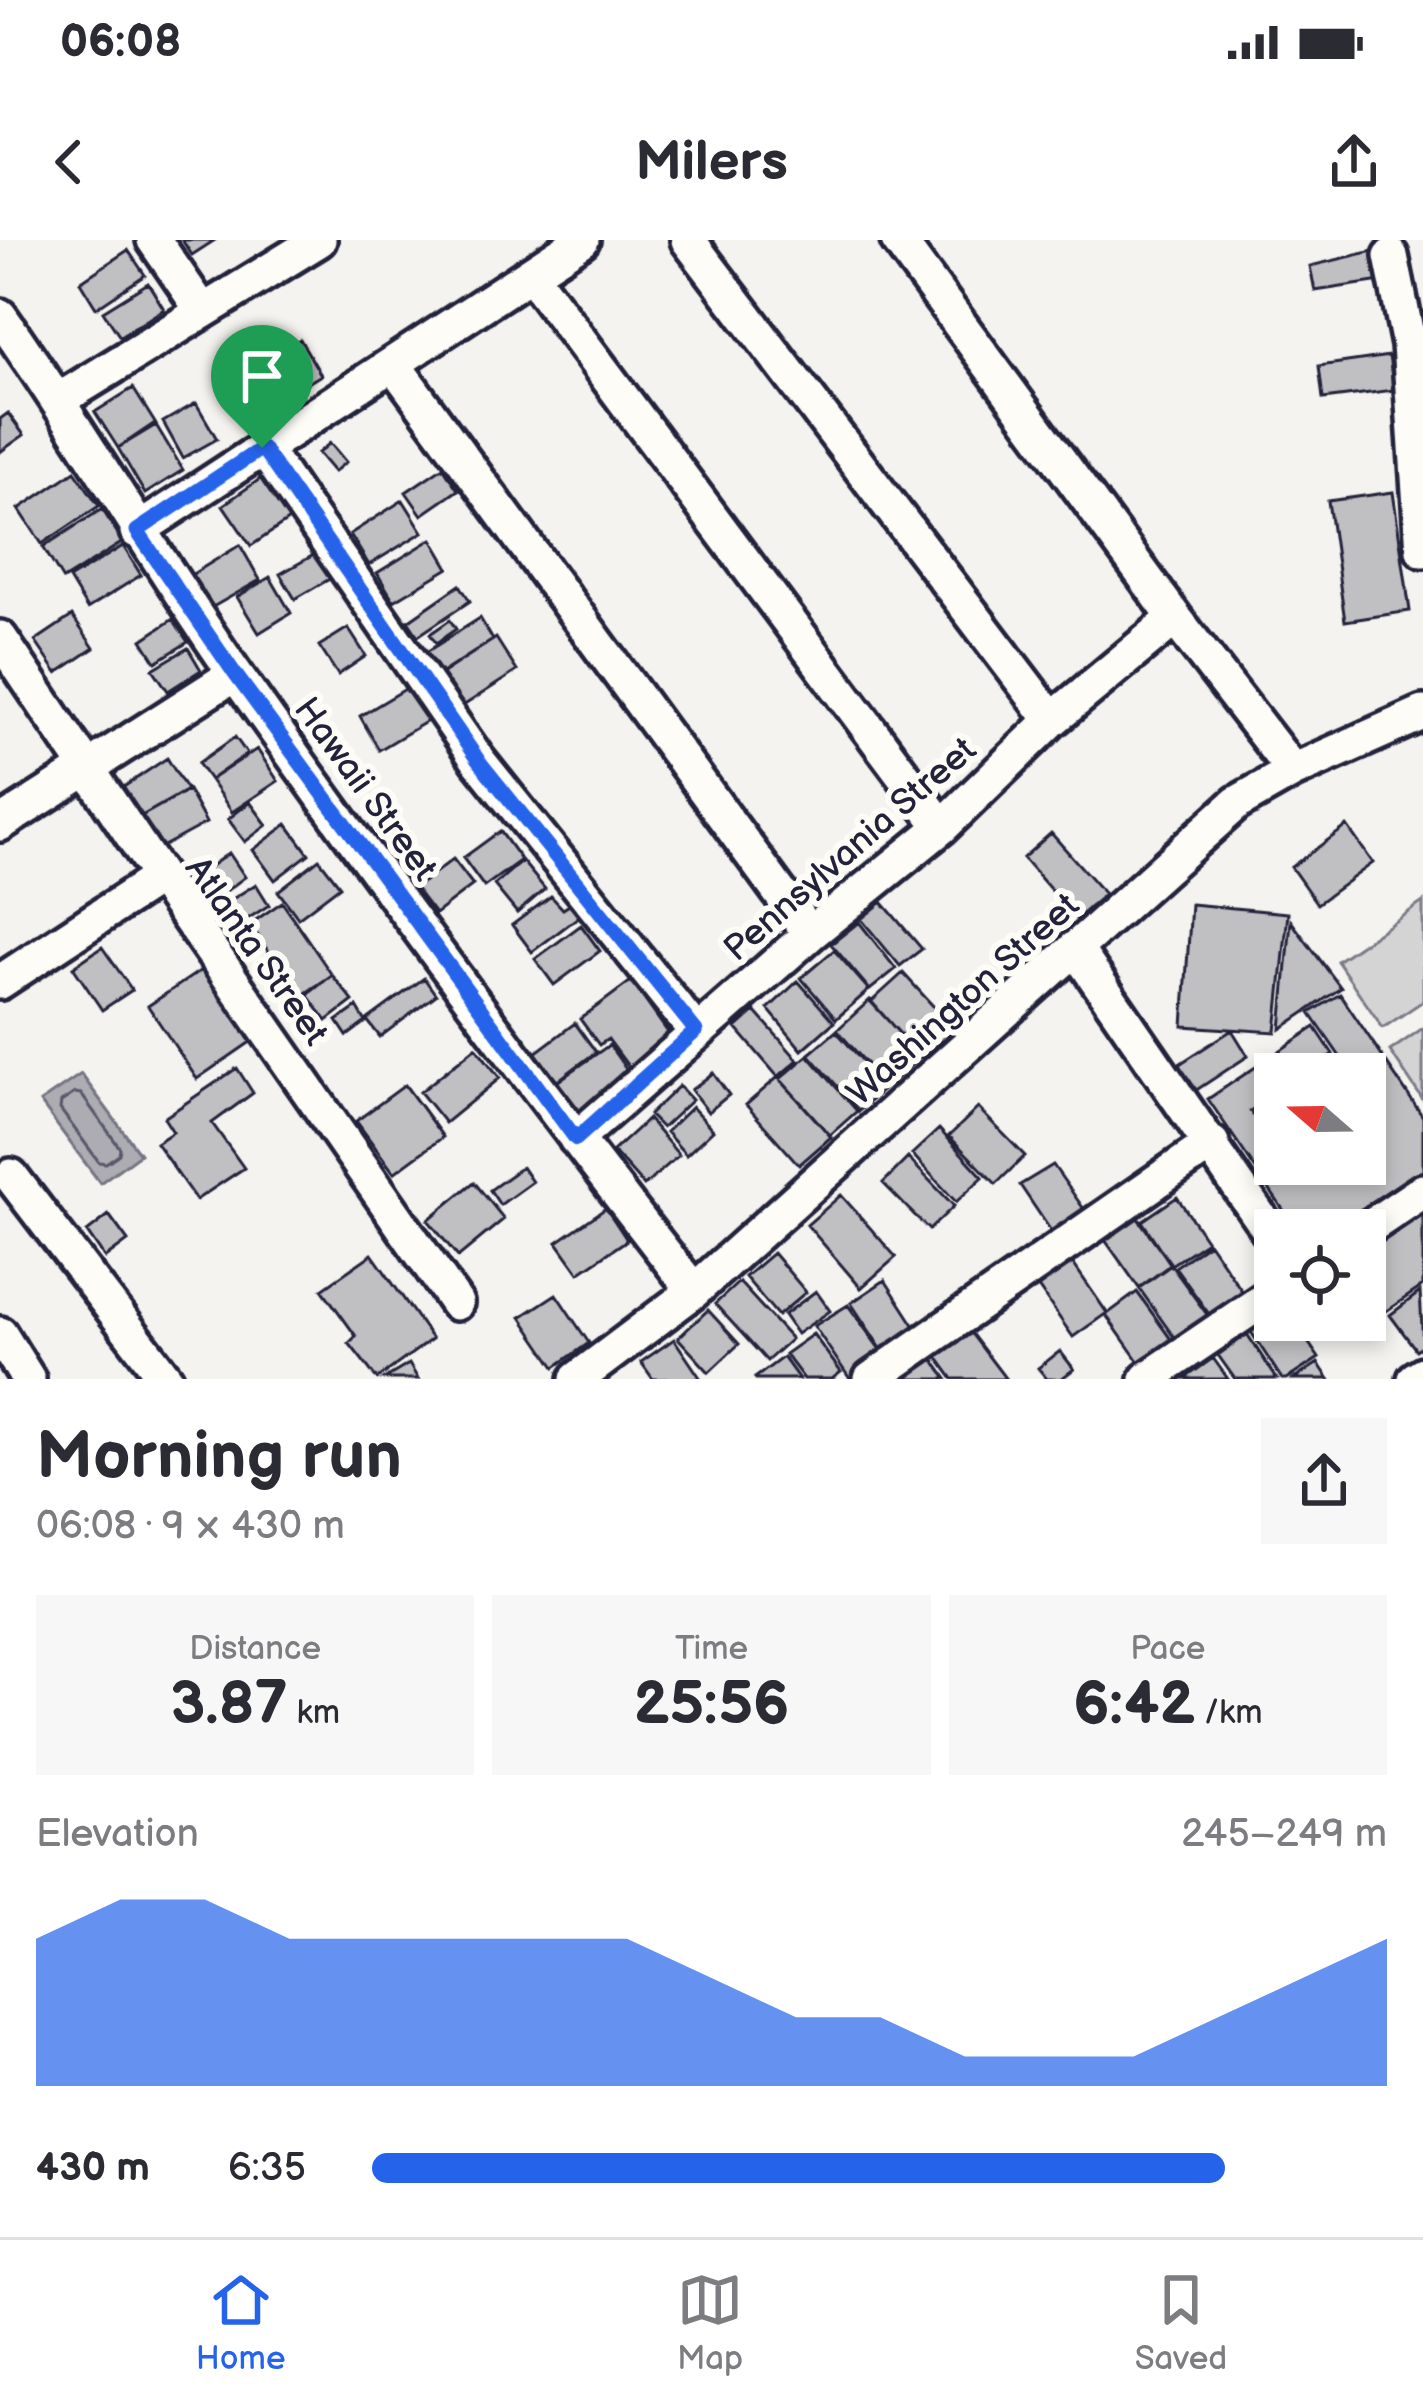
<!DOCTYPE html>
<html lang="en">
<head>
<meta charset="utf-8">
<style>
	:root { --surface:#fff; --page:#f7f7f7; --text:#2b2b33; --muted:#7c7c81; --line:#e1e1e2; --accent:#2563eb }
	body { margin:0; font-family:"Balsamiq Sans",sans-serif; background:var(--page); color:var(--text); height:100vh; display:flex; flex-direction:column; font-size:45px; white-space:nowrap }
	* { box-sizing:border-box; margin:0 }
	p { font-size:39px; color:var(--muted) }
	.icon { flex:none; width:66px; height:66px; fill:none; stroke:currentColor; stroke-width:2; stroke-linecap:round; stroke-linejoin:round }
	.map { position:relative; height:1139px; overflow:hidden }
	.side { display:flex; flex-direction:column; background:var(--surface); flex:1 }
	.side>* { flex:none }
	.needle { width:78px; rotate:290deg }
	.fabs { position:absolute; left:1254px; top:813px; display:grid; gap:24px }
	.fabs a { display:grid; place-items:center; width:132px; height:132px; border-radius:0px; background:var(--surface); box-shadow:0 6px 18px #0003; font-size:60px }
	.pin { position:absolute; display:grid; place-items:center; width:102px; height:102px; color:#fff; margin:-123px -51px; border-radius:50% 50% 50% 0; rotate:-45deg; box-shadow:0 0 12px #0007 }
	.pin .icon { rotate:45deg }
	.round { display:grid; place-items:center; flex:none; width:126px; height:126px; border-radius:0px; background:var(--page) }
	.headline { display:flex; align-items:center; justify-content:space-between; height:204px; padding:0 36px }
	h1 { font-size:66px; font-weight:700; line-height:90px }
	.metrics { display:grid; grid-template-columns:repeat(3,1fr); gap:18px; height:204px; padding:12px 36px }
	.metrics div { display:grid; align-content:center; border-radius:0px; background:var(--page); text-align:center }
	.metrics b { font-size:60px; font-weight:700 }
	.metrics small { font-size:33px; font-weight:400 }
	.metrics p { font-size:33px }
	.chart { height:336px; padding:24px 36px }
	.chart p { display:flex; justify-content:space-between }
	.chart svg { width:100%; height:216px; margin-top:12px; fill:var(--accent); opacity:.7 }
	ul { padding:0 36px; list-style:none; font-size:39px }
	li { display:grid; grid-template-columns:192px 144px 1fr; align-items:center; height:90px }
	li i { height:30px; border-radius:15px; background:var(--accent) }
	.status { display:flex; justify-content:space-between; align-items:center; height:84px; padding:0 60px; background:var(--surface); direction:ltr }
	.status svg { height:33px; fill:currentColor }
	header { display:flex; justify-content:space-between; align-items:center; height:156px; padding:0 36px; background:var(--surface); font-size:54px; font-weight:700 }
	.menu { display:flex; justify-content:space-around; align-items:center; height:168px; border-top:3px solid var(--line); background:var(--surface); font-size:33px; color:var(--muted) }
	.menu a { display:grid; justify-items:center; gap:6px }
	.menu .active { color:var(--accent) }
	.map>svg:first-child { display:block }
	.green { fill:#d5d4d5; stroke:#7c7b88; stroke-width:3 }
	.water { fill:#acacb2; stroke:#757582; stroke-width:3 }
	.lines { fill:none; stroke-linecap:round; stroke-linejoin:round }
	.shore { stroke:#59596b; stroke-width:3 }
	.building { fill:#c0bfc2; stroke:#22223b; stroke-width:3 }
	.minor-casing { stroke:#22223b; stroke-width:42 }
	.minor { stroke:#fdfcf7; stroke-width:33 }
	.route-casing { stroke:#fff; stroke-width:24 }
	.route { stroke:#2563eb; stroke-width:15 }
	.labels { text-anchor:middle; stroke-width:12; stroke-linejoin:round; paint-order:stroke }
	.street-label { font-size:36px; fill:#22223b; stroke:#fdfcf7 }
</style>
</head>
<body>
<div class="status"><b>06:08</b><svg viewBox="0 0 49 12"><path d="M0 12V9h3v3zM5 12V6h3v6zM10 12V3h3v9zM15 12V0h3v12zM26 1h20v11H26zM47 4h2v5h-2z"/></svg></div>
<header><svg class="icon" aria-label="back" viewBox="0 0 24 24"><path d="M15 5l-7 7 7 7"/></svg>Milers<svg class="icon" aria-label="share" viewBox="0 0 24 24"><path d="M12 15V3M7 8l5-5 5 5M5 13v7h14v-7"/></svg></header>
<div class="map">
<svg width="1423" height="1139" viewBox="0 0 1423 1139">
	<rect width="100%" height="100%" fill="#f4f3ef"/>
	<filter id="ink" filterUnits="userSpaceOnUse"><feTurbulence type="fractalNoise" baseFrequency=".00833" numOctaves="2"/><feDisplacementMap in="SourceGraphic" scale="24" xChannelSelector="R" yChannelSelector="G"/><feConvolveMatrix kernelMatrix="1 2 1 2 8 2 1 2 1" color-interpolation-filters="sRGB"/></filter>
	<g filter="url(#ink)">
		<!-- green -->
		<path class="green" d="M1423 662V761L1383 788 1337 721Z
			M1423 788V860L1390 811Z"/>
		<!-- water -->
		<path class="water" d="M81 834 140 914 100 943 40 862Z"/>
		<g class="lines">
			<!-- shore -->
			<path class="shore" d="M75 853 81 854 120 908 119 914 106 923 99 922 60 869 61 862Z"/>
		</g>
		<!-- building -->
		<path class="building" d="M182 0H215L192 15Z
			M128 10 145 35 96 68 80 42Z
			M1377 10 1381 41 1315 51 1310 26Z
			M148 43 164 69 120 97 103 71Z
			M300 99 321 135 287 156 265 120Z
			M1389 116 1394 150 1323 159 1319 126Z
			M133 148 155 183 118 208 95 172Z
			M196 163 217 199 183 218 163 182Z
			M8 173 24 195 0 212V179Z
			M156 185 183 230 145 254 118 208Z
			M330 203 346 222 334 232 318 213Z
			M443 227 458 250 422 275 406 252Z
			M75 231 99 266 42 304 19 269Z
			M267 234 295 276 251 306 223 265Z
			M1393 252 1410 371 1345 381 1328 261Z
			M403 260 423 292 369 325 350 294Z
			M102 269 123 302 63 340 43 307Z
			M432 299 449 328 394 361 377 333Z
			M240 305 260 340 211 368 191 335Z
			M123 306 141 335 87 369 69 339Z
			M319 312 333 337 295 359 280 334Z
			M270 337 291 373 259 393 237 357Z
			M460 345 470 361 418 396 408 381Z
			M72 376 94 408 57 433 35 401Z
			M480 378 493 400 437 436 423 414Z
			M173 379 188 402 156 422 142 400Z
			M450 380 456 389 436 403 430 394Z
			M348 388 366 416 338 435 319 406Z
			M496 398 517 431 463 466 441 434Z
			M188 408 201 430 168 451 153 429Z
			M412 445 431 479 379 510 360 476Z
			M235 497 247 514 210 540 198 523Z
			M257 509 278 541 232 572 210 540Z
			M167 518 187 550 140 577 122 548Z
			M188 550 206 583 160 608 140 577Z
			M250 562 267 585 245 602 228 579Z
			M287 584 309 614 275 640 253 610Z
			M1347 586 1373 623 1317 664 1291 627Z
			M500 591 521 620 484 647 463 618Z
			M1051 593 1105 654 1076 679 1023 618Z
			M229 613 245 637 210 663 193 639Z
			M319 619 340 646 298 678 278 651Z
			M453 619 473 645 435 674 415 648Z
			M522 621 545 649 517 673 494 645Z
			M256 644 269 665 229 691 215 670Z
			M551 656 563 669 574 662 581 675 532 712 512 685Z
			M282 662 332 735 300 757 250 684Z
			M882 662 922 709 900 726 861 679Z
			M1191 664 1288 673 1276 792 1183 786Z
			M1291 681 1341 748 1281 789Z
			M859 682 896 729 870 750 831 704Z
			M581 685 600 711 554 745 535 719Z
			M102 707 132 750 102 770 73 727Z
			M834 710 869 750 836 779 801 738Z
			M204 728 252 801 197 839 148 766Z
			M903 733 954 789 922 818 871 762Z
			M332 735 353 761 327 781 307 755Z
			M424 738 436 755 380 797 367 780Z
			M631 741 672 798 630 829 608 799 599 805 580 779Z
			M798 741 834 782 802 810 768 769Z
			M1340 754 1423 877V932L1338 990H1297L1208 859 1315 787 1333 814 1303 834H1275V853L1250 871 1275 908V924H1286L1298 942 1323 924H1365V895L1385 881 1365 852V834H1352L1310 773Z
			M870 760 920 817 887 847 837 790Z
			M357 767 366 782 347 796 337 781Z
			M755 771 798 820 778 837 736 788Z
			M575 783 596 812 552 845 531 816Z
			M1232 790 1248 816 1195 851 1178 825Z
			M836 791 886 847 859 871 809 814Z
			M609 805 631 836 576 875 554 844Z
			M476 807 500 838 445 883 420 852Z
			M808 815 857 871 830 895 780 839Z
			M237 828 253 853 212 883 244 928 196 960 156 903 173 892 164 878Z
			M713 833 729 855 708 872 691 850Z
			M778 837 831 897 799 925 746 865Z
			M405 845 443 897 394 933 356 881Z
			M679 846 692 860 662 888 649 875Z
			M692 867 713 890 686 915 666 892Z
			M978 868 1025 916 996 944 949 896Z
			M648 879 679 915 644 946 613 911Z
			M939 889 983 937 956 962 912 914Z
			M908 918 954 966 929 990 883 943Z
			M1053 925 1086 972 1053 994 1020 945Z
			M522 927 532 942 500 965 490 950Z
			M474 942 504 979 458 1017 428 980Z
			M841 955 896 1017 861 1048 807 985Z
			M1177 957 1207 1001 1171 1025 1142 981Z
			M606 968 627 1000 579 1033 557 1002Z
			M1423 971V1046L1351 1095 1341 1080H1365V1010Z
			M1135 974 1171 1024 1139 1048 1103 997Z
			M109 975 128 1001 105 1018 87 992Z
			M1209 1003 1244 1054 1211 1077 1175 1027Z
			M773 1013 806 1052 778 1076 745 1037Z
			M372 1014 432 1099 377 1139 349 1103 356 1096 322 1049Z
			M1072 1022 1107 1073 1073 1097 1038 1047Z
			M1171 1025 1209 1077 1176 1100 1139 1048Z
			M885 1040 918 1091 884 1113 851 1063Z
			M739 1042 791 1099 767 1121 715 1064Z
			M816 1051 830 1071 797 1094 784 1075Z
			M1137 1052 1173 1102 1141 1125 1106 1075Z
			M1420 1052 1423 1105 1416 1110 1390 1075Z
			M556 1054 589 1103 555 1127 521 1077Z
			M848 1065 884 1115 850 1139 814 1086Z
			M708 1070 739 1104 709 1132 678 1098Z
			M1275 1075V1080H1293L1319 1118 1287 1139H1282L1251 1092Z
			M970 1092 1005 1138 1003 1139H953L937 1117Z
			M813 1094 841 1132 832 1139H804L785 1114Z
			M1247 1094 1277 1139H1235L1218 1115Z
			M674 1099 701 1139H653L641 1122Z
			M1060 1111 1074 1129 1061 1139H1047L1038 1128Z
			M783 1117 799 1139H756L755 1138Z
			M1213 1118 1228 1139H1184Z
			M933 1119 947 1139H907L905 1137Z
			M1318 1123 1329 1139H1294Z
			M409 1124 418 1139H384Z"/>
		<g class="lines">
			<!-- minor casing -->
			<g class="minor-casing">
				<path id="minor" d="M154 0 202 70
					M688 0 1052 480
					M898 0 1175 378 1293 531
					M1391 16 1409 105 1423 310
					M532 36 942 587
					M0 76C82 192 152 315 234 432 382 642 536 849 694 1051
					M394 125 810 694
					M59 160 319 0
					M263 208 478 520 696 792
					M137 291 582 0
					M0 398 160 637 456 1063
					M0 584 235 434
					M1075 708 1275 999
					M0 742 160 637
					M576 899 810 694 942 587 1052 480 1175 378
					M11 936 166 1139
					M1365 990 1423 951
					M0 1094 28 1139
					M577 1139 694 1051 1237 563 1293 531 1423 473
					M871 1139 1212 903
					M1147 1139 1275 1052
					M1415 1139 1423 1134"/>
			</g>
			<!-- minor -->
			<use href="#minor" class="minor"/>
		</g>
	</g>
	<g class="lines" filter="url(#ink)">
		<!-- route casing -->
		<g class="route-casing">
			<path id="route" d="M262 208 478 520 696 791 576 899 235 434 137 291Z"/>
		</g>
		<!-- route -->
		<use href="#route" class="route"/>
	</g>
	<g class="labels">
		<!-- street labels -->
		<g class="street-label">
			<text transform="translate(367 548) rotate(54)" y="13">Hawaii Street</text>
			<text transform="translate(849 608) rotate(-41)" y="13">Pennsylvania Street</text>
			<text transform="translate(258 710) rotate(55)" y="13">Atlanta Street</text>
			<text transform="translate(962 758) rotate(-42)" y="13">Washington Street</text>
		</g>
	</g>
</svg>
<div class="fabs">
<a><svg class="needle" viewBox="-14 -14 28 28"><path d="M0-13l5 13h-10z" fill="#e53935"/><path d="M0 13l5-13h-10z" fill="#7c7c81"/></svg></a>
<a><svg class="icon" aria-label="locate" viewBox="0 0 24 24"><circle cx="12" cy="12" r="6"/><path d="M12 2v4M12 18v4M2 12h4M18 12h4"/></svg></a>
</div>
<div class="pin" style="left:262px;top:208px;background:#1e9e55"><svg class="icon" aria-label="arrive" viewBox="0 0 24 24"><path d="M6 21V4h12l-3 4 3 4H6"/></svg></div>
</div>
<section class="side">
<div class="headline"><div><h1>Morning run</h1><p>06:08 · 9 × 430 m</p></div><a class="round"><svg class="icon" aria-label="share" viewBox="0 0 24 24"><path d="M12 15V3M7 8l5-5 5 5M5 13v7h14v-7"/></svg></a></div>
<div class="metrics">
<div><p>Distance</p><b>3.87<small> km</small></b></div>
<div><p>Time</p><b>25:56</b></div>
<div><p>Pace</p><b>6:42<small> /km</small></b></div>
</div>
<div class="chart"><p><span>Elevation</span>245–249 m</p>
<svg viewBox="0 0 160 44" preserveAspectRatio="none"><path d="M0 44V14L10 6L20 6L30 14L40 14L50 14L60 14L70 14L80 22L90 30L100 30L110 38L120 38L130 38L140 30L150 22L160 14V44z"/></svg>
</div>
<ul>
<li><b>430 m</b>6:35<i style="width:84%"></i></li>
</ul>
</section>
<nav class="menu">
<a class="active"><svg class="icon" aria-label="home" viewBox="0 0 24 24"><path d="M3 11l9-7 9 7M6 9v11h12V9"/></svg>Home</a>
<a><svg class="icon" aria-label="map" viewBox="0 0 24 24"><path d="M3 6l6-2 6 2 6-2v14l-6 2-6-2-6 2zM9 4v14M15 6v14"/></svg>Map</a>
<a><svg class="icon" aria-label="saved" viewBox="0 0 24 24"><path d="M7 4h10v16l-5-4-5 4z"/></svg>Saved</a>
</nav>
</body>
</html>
